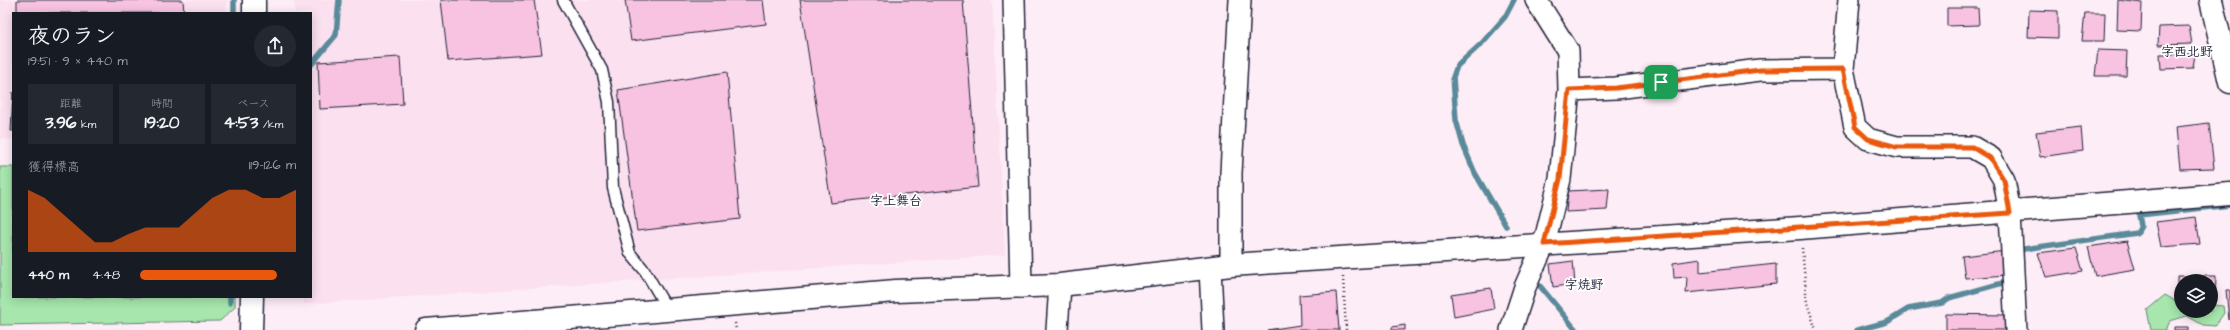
<!DOCTYPE html>
<html lang="ja">
<head>
<meta charset="utf-8">
<style>
	:root { --surface:#171b24; --page:#242831; --text:#f1f3f6; --muted:#9ea1a6; --accent:#ea580c }
	body { margin:0; font-family:"Architects Daughter","Klee One",sans-serif; background:var(--page); color:var(--text); height:100vh; display:flex; flex-direction:column; font-size:15px; white-space:nowrap }
	* { box-sizing:border-box; margin:0 }
	p { font-size:13px; color:var(--muted) }
	.icon { flex:none; width:22px; height:22px; fill:none; stroke:currentColor; stroke-width:2; stroke-linecap:round; stroke-linejoin:round }
	.map { position:relative; flex:1; overflow:hidden }
	.details { position:absolute; left:12px; top:12px; width:300px; height:286px; display:flex; flex-direction:column; background:var(--surface); border-radius:0px; box-shadow:0 2px 10px #0003 }
	.details>* { flex:none }
	.controls { position:absolute; left:2174px; top:274px; display:grid; gap:8px }
	.controls a { display:grid; place-items:center; width:44px; height:44px; border-radius:50%; background:var(--surface); box-shadow:0 2px 10px #0003; font-size:20px }
	.pin { position:absolute; display:grid; place-items:center; width:34px; height:34px; color:#fff; margin:-17px; border-radius:8px; box-shadow:0 2px 6px #0006 }
	.round { display:grid; place-items:center; flex:none; width:42px; height:42px; border-radius:21px; background:var(--page) }
	.overview { display:flex; align-items:center; justify-content:space-between; height:68px; padding:0 16px }
	h1 { font-size:22px; font-weight:700; line-height:30px }
	.figures { display:grid; grid-template-columns:repeat(3,1fr); gap:6px; height:68px; padding:4px 16px }
	.figures div { display:grid; align-content:center; border-radius:0px; background:var(--page); text-align:center }
	.figures b { font-size:17px; font-weight:700 }
	.figures small { font-size:11px; font-weight:400 }
	.figures p { font-size:11px }
	.chart { height:112px; padding:8px 16px }
	.chart p { display:flex; justify-content:space-between }
	.chart svg { width:100%; height:72px; margin-top:4px; fill:var(--accent); opacity:.7 }
	ul { padding:0 16px; list-style:none; font-size:13px }
	li { display:grid; grid-template-columns:64px 48px 1fr; align-items:center; height:30px }
	li i { height:10px; border-radius:5px; background:var(--accent) }
	.map>svg:first-child { display:block }
	.built { fill:#fbe0ef }
	.green { fill:#a7e6ad; stroke:#648474 }
	.lines { fill:none; stroke-linecap:round; stroke-linejoin:round }
	.stream { stroke:#5a8a9a; stroke-width:5.5 }
	.building { fill:#f7c3e0; stroke:#22223b }
	.service-casing { stroke:#22223b; stroke-width:13 }
	.minor-casing { stroke:#22223b; stroke-width:24 }
	.tertiary-casing { stroke:#22223b; stroke-width:25 }
	.primary-casing { stroke:#22223b; stroke-width:25 }
	.path { stroke:#22223b; stroke-width:2.5; stroke-dasharray:1 3; stroke-linecap:butt }
	.service { stroke:#fff; stroke-width:10 }
	.minor { stroke:#fff; stroke-width:21 }
	.tertiary { stroke:#fff; stroke-width:22 }
	.primary { stroke:#fff; stroke-width:22 }
	.route-casing { stroke:#fff; stroke-width:8 }
	.route { stroke:#ea580c; stroke-width:5 }
	.labels { text-anchor:middle; stroke-width:3.5; stroke-linejoin:round; paint-order:stroke }
	.quarter-label { font-size:13px; font-weight:bold; fill:#22223b; stroke:#fff }
</style>
</head>
<body>
<div class="map">
<svg width="2230" height="330" viewBox="0 0 2230 330">
	<rect width="100%" height="100%" fill="#fdedf6"/>
	<filter id="ink" filterUnits="userSpaceOnUse"><feTurbulence type="fractalNoise" baseFrequency=".025" numOctaves="2"/><feDisplacementMap in="SourceGraphic" scale="8" xChannelSelector="R" yChannelSelector="G"/><feConvolveMatrix kernelMatrix="1 2 1 2 8 2 1 2 1" color-interpolation-filters="sRGB"/></filter>
	<g filter="url(#ink)">
		<!-- built -->
		<path class="built" d="M0 0H227L226 13H13V139H0Z
			M294 0H992L1005 255 304 304V297H311V13H295Z"/>
		<!-- green -->
		<path class="green" d="M0 167H13V297H235V307L220 321 0 325Z
			M2165 295 2181 304V311H2211V305L2223 306 2224 313 2215 326 2203 325 2187 316 2170 321 2166 330H2151L2147 310Z"/>
		<g class="lines">
			<!-- stream -->
			<path class="stream" d="M234 0V13
				M311 65 336 35 339 0
				M1506 226 1475 173 1463 145 1456 120 1453 77 1457 66 1482 43 1505 17 1514 0
				M2018 254 2024 249 2137 233 2141 226 2139 215 2230 205
				M1540 286 1576 330
				M230 297V303
				M1857 330 1887 322 1908 309 1942 303 1949 298 2006 282"/>
		</g>
		<!-- building -->
		<path class="building" d="M17 0H183L184 13H17Z
			M441 0H534L542 54 448 61Z
			M625 0H763L766 24 631 41Z
			M800 0H963L978 187 831 203Z
			M2118 0 2142 3 2141 31 2117 30Z
			M1947 8H1978L1979 25 1947 26Z
			M2029 10 2058 11V38L2028 37Z
			M2085 13H2105L2104 41H2082Z
			M2189 26 2192 44 2158 45 2159 27Z
			M2098 50 2127 51 2126 76H2095Z
			M2160 54H2195L2193 68 2161 69Z
			M400 57 403 104 320 109 318 62Z
			M727 72 740 219 637 231 618 90Z
			M13 92V131H11Z
			M2209 123 2214 168 2180 169 2176 127Z
			M2081 127 2083 151 2040 157 2036 132Z
			M1609 189 1607 210 1566 212 1568 191Z
			M2196 217 2200 244 2161 247 2156 222Z
			M2127 241 2135 269 2095 276 2088 247Z
			M2076 248 2083 271 2046 277 2038 253Z
			M2006 251 2007 275 1965 278 1962 256Z
			M1700 259V272L1776 264V284L1686 293 1687 277 1674 278 1673 263Z
			M1573 261 1575 284 1553 287 1550 264Z
			M2177 276H2216L2215 301 2211 300V281H2181V299H2177Z
			M1491 288 1494 309 1454 317 1451 294Z
			M2226 290H2230V319L2229 320Z
			M1336 292 1339 330H1267L1300 325 1299 295Z
			M1946 314 2004 315 2005 330H1946Z
			M1405 325V330H1392V327Z
			M2174 327H2188V330H2174Z"/>
		<g class="lines">
			<!-- service casing -->
			<g class="service-casing">
				<path id="service" d="M563 0 602 70 609 102 613 188 630 253 645 271 668 310"/>
			</g>
			<!-- minor casing -->
			<g class="minor-casing">
				<path id="minor" d="M1014 0 1021 287
					M1849 0 1843 69 1855 127 1868 139 1897 147H1972L1991 158 2004 180 2010 213 2016 330
					M1569 90 1616 88 1760 70 1843 69
					M1231 265V173L1240 0
					M1210 268 1213 330
					M1057 330 1060 285
					M1511 330 1525 287 1544 244 1560 179 1569 90 1568 51 1536 0"/>
			</g>
			<!-- tertiary casing -->
			<g class="tertiary-casing">
				<path id="tertiary" d="M254 0V13
					M251 330 252 297
					M426 330 896 291 1060 285 1231 265 1800 228 2230 194"/>
			</g>
			<!-- primary casing -->
			<g class="primary-casing">
				<path id="primary" d="M2211 0 2230 82"/>
			</g>
			<!-- path -->
			<path class="path" d="M1802 248 1807 303 1816 330
				M1343 277 1346 330
				M735 323 736 330"/>
			<!-- service -->
			<use href="#service" class="service"/>
			<!-- minor -->
			<use href="#minor" class="minor"/>
			<!-- tertiary -->
			<use href="#tertiary" class="tertiary"/>
			<!-- primary -->
			<use href="#primary" class="primary"/>
		</g>
	</g>
	<g class="lines" filter="url(#ink)">
		<!-- route casing -->
		<g class="route-casing">
			<path id="route" d="M1843 69 1855 127 1868 139 1897 147H1972L1990 158 2004 180 2010 213 1544 244 1560 179 1569 90 1616 88 1760 70Z"/>
		</g>
		<!-- route -->
		<use href="#route" class="route"/>
	</g>
	<g class="labels">
		<!-- quarter labels -->
		<g class="quarter-label">
			<text x="2187" y="56">字西北野</text>
			<text x="896" y="205">字上舞台</text>
			<text x="1584" y="289">字焼野</text>
		</g>
	</g>
</svg>
<div class="controls">
<a><svg class="icon" aria-label="layers" viewBox="0 0 24 24"><path d="M12 4l9 5-9 5-9-5zM3 14l9 5 9-5"/></svg></a>
</div>
<div class="pin" style="left:1661px;top:82px;background:#1e9e55"><svg class="icon" aria-label="arrive" viewBox="0 0 24 24"><path d="M6 21V4h12l-3 4 3 4H6"/></svg></div>
<section class="details">
<div class="overview"><div><h1>夜のラン</h1><p>19:51 · 9 × 440 m</p></div><a class="round"><svg class="icon" aria-label="share" viewBox="0 0 24 24"><path d="M12 15V3M7 8l5-5 5 5M5 13v7h14v-7"/></svg></a></div>
<div class="figures">
<div><p>距離</p><b>3.96<small> km</small></b></div>
<div><p>時間</p><b>19:20</b></div>
<div><p>ペース</p><b>4:53<small> /km</small></b></div>
</div>
<div class="chart"><p><span>獲得標高</span>119–126 m</p>
<svg viewBox="0 0 160 44" preserveAspectRatio="none"><path d="M0 44V6L10 11L20 20L30 29L40 38L50 38L60 33L70 29L80 29L90 29L100 20L110 11L120 6L130 6L140 11L150 11L160 6V44z"/></svg>
</div>
<ul>
<li><b>440 m</b>4:48<i style="width:88%"></i></li>
</ul>
</section>
</div>
</body>
</html>
